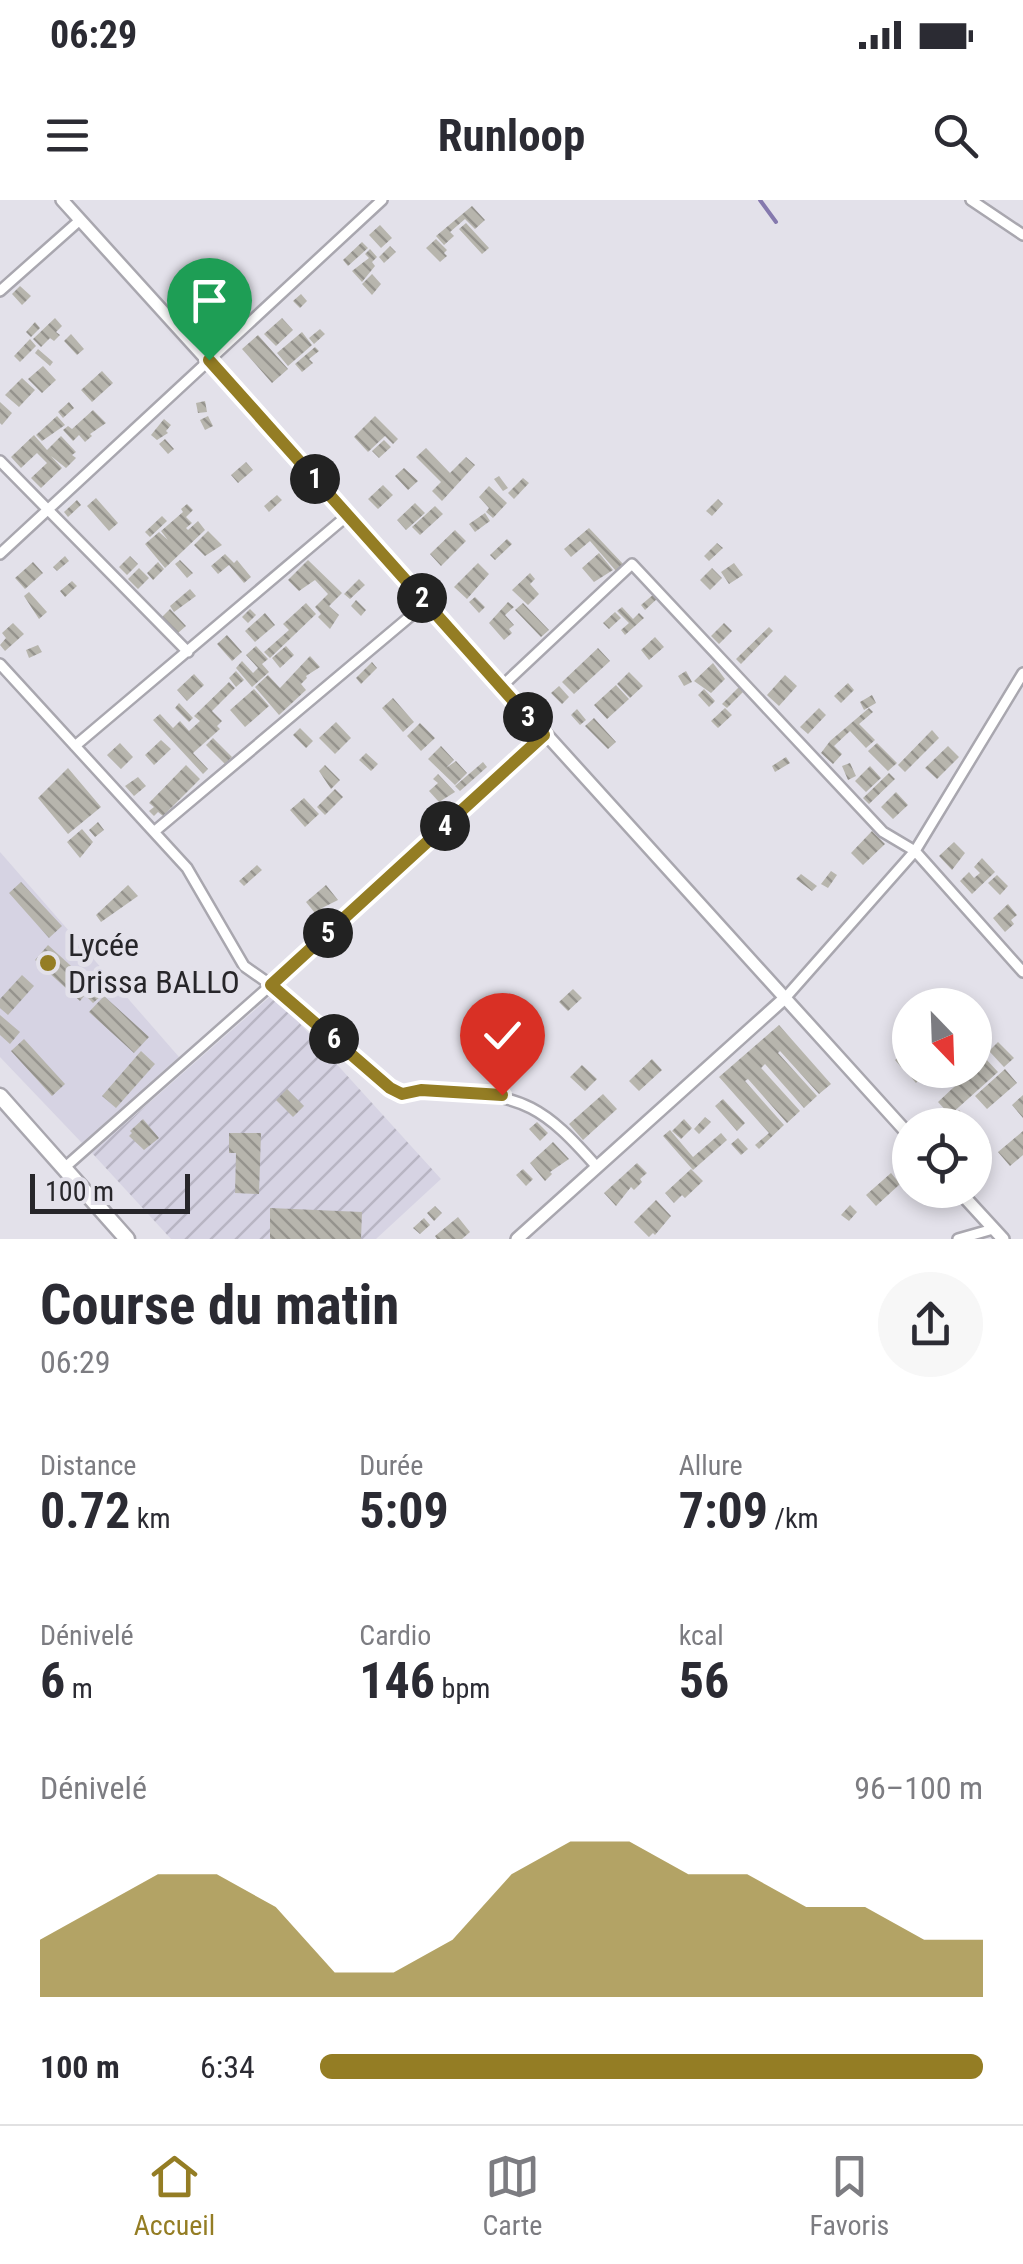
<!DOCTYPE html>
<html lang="fr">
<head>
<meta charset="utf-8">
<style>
	:root { --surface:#fff; --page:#f7f7f7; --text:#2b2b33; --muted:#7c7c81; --line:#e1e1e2; --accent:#947d24 }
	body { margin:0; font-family:"Roboto Condensed",sans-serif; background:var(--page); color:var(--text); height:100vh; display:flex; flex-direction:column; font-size:38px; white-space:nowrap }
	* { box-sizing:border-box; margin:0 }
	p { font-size:32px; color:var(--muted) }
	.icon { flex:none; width:55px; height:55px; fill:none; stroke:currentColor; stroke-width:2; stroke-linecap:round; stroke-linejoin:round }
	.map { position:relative; height:1039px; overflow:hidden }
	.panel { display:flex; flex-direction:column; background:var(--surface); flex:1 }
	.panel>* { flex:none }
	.needle { width:65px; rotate:157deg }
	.fabs { position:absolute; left:892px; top:788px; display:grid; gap:20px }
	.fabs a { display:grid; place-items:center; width:100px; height:100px; border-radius:50%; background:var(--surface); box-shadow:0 5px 15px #0003; font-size:50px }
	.scale { position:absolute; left:30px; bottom:25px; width:160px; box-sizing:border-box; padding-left:10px; border:5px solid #27262a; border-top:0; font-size:28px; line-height:35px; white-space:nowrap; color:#27262a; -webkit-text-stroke:8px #e3e1ea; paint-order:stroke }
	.pin { position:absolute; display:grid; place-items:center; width:85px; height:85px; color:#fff; margin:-102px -42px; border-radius:50% 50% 50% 0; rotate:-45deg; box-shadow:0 0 10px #0007 }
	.pin .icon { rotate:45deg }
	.km { position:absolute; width:50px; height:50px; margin:-25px; border-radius:50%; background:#222; color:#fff; font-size:28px; line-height:50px; text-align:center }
	.round { display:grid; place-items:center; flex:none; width:105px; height:105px; border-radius:52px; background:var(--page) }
	.summary { display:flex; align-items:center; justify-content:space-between; height:170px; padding:0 40px }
	h1 { font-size:55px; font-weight:700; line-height:75px }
	.metrics { display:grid; grid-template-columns:repeat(3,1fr); gap:15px; height:170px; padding:10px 40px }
	.metrics div { display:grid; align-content:center }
	.metrics b { font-size:50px; font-weight:700 }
	.metrics small { font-size:28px; font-weight:400 }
	.metrics p { font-size:28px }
	.chart { height:280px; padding:20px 40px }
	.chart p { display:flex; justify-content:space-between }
	.chart svg { width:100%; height:180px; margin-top:10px; fill:var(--accent); opacity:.7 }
	ul { padding:0 40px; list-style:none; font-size:32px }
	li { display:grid; grid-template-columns:160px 120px 1fr; align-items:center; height:75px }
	li i { height:25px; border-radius:12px; background:var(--accent) }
	.status { display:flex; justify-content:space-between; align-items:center; height:70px; padding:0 50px; background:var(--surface); direction:ltr }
	.status svg { height:28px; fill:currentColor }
	header { display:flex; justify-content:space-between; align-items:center; height:130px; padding:0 40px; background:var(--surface); font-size:45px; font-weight:700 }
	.tabs { display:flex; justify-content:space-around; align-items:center; height:140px; border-top:2px solid var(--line); background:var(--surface); font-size:28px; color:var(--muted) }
	.tabs a { display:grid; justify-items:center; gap:5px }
	.tabs .selected { color:var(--accent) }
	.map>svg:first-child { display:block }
	.built { fill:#d6d3e3 }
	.industrial { fill:url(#industrial-furrows) }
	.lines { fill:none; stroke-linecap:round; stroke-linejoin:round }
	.stream { stroke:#8579ae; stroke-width:4 }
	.building { fill:url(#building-back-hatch) }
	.minor-casing { stroke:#a9a7af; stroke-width:14 }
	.tertiary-casing { stroke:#a9a7af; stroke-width:16 }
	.secondary-casing { stroke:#a9a7af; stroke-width:19 }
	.minor { stroke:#fff; stroke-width:9 }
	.tertiary { stroke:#fff; stroke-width:11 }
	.secondary { stroke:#fff; stroke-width:14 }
	.route-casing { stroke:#fff; stroke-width:20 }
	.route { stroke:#947d24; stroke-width:12 }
	.poi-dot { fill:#947d24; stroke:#e3e1ea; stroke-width:4 }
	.labels { text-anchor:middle; stroke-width:10; stroke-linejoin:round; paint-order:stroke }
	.poi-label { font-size:32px; fill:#27262a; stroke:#e3e1ea; text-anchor:start }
</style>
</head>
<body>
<div class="status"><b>06:29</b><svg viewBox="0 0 49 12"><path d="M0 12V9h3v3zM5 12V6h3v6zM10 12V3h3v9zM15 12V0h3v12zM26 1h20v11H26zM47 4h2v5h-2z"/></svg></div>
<header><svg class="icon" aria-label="menu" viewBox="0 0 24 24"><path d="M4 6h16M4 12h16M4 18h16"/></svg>Runloop<svg class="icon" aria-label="search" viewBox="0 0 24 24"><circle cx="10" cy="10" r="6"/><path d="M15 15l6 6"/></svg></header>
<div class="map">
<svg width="1023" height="1039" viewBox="0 0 1023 1039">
	<defs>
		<pattern id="industrial-furrows" width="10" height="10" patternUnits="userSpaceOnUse" patternTransform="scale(2.5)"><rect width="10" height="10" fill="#d6d3e3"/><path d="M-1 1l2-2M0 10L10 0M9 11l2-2" fill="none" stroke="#b8b5c3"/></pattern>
		<pattern id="building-back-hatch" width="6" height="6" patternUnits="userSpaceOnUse" patternTransform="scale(2.5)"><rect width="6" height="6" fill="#b7b5ad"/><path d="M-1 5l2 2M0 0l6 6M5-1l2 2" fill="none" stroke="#95938d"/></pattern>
	</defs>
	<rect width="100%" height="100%" fill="#e3e1ea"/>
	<!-- built -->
	<path class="built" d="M0 652 179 857 82 943 0 857Z"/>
	<!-- industrial -->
	<path class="industrial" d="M273 794 441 979 376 1039H171L92 953Z"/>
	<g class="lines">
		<!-- stream -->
		<path class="stream" d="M760 0 776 22"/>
	</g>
	<!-- building -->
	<path class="building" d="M472 6 485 20 475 29 465 19 450 32 454 36 444 45 436 36Z
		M466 23 489 48 482 54 459 29Z
		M380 25 392 38 381 48 369 35Z
		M436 39 447 50 444 53 447 56 440 62 426 48Z
		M362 42 368 48 348 66 343 60Z
		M390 46 396 52 384 63 379 57Z
		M370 49 377 57 372 62 375 66 362 82 352 71 369 58 365 54Z
		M372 74 381 84 372 95 362 84Z
		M20 86 31 96 22 105 12 94Z
		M301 94 307 101 300 108 293 101Z
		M55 118 62 126 56 132 60 135 54 141 50 138 41 147 33 139Z
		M282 118 293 130 276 146 264 134Z
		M35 122 40 128 31 137 26 132Z
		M320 129 325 134 314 144 309 138Z
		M302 132 312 145 288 166 277 153Z
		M71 134 84 149 77 155 64 141Z
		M258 135 288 169 272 183 242 149Z
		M30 139 36 146 20 162 14 156Z
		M315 147 319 151 309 159 313 163 302 172 295 164Z
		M38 149 53 162 50 166 35 153Z
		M43 166 56 180 42 193 28 179Z
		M102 171 113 183 92 202 81 190Z
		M22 178 35 190 19 207 5 195Z
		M205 201 207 212 198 213 196 203Z
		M0 202 12 213 2 225 0 223Z
		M69 202 74 208 63 218 58 212Z
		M93 210 106 223 90 234 92 236 85 242 79 235 73 241 63 230 68 226 72 229Z
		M57 216 65 225 42 241 36 235Z
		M208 216 213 226 205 230 200 220Z
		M375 216 398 239 393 244 385 236 368 252 354 237Z
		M164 219 171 225 166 231 168 233 157 240 151 235Z
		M34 235 47 250 61 236 76 252 72 255 76 258 66 268 51 256 62 268 41 288 31 278 47 263 37 253 21 268 11 257Z
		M165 239 174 249 168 254 159 244Z
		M384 240 391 247 379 258 372 251Z
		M426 248 450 273 466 257 475 265 442 301 432 291 441 282 416 257Z
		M246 262 253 270 238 283 231 275Z
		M404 268 418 281 408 290 395 276Z
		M499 276 508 288 503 291 494 279Z
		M523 278 529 283 514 299 508 293Z
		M383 285 393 295 378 309 368 299Z
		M489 286 507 303 493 318 486 312 489 308 479 297Z
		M277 295 282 300 269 312 264 306Z
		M96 298 118 323 109 331 87 306Z
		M718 299 723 304 712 316 706 311Z
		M77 300 81 305 68 317 64 312Z
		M415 303 425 313 406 330 397 320Z
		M187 304 193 310 186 317 192 323 186 328 188 330 198 321 205 330 165 368 145 344 159 332 168 340 161 331 183 312 181 309Z
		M435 306 443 314 420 335 412 327Z
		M485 313 490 321 475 332 469 324Z
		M162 316 167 321 150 337 145 332Z
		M589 328 624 365 616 371 590 341 571 357 564 349Z
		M455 330 466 341 441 366 430 354Z
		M208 331 222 345 205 356 194 345Z
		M507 339 512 344 495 360 490 355Z
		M717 343 723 348 709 361 704 356Z
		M599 353 613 370 594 382 582 368Z
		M225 354 234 363 237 360 251 377 244 383 229 365 218 374 211 366Z
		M65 356 69 361 57 371 53 367Z
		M130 356 138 364 127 375 119 367Z
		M180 360 193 373 187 378 175 364Z
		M308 360 342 393 329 406 339 415 330 429 318 417 321 414 315 407 328 394 315 380 299 391 288 380Z
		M33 362 43 373 25 389 15 378Z
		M158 362 164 369 153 380 147 373Z
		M478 363 489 374 467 399 454 387Z
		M734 363 743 375 729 384 721 372Z
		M139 368 149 378 138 389 128 379Z
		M712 368 722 378 710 390 700 380Z
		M530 373 535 379 530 384 539 394 528 405 512 390Z
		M359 379 365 385 350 399 344 394Z
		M72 381 77 386 65 397 60 391Z
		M190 389 196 396 174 412 170 406Z
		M29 392 47 412 39 419 24 396Z
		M654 394 658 398 645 410 641 405Z
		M475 397 485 407 479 413 469 402Z
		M356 400 366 410 361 416 351 406Z
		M508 402 514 407 505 415 514 425 509 429 512 433 504 440 489 423Z
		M306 403 316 414 270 458 264 452 289 430 283 424Z
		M523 403 549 430 541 437 515 410Z
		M622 407 633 419 639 413 644 418 625 435 621 430 629 423 617 411Z
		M170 409 186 426 178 433 162 417Z
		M250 409 256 415 248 423 242 417Z
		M615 412 621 418 609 429 603 423Z
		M265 413 275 425 255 442 245 431Z
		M13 423 24 434 5 451 0 445 6 438 2 433Z
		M724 423 732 431 719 444 711 436Z
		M769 427 773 431 741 464 736 459Z
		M227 435 242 452 232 461 217 444Z
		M655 437 664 447 649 460 641 450Z
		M38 445 42 452 29 458 26 450Z
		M256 446 268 459 262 464 269 472 252 487 236 468 242 461 253 473 258 468 246 455Z
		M286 446 294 455 280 468 272 458Z
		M598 448 610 461 574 494 562 482Z
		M310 456 320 467 306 476 307 478 301 484 306 490 279 515 255 487 268 475 280 488Z
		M372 462 377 468 361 484 356 478Z
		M713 463 725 479 711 493 694 481Z
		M236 471 244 480 236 487 229 478Z
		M686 471 692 482 684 486 678 476Z
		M629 472 643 486 630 498 617 484Z
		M194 474 204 485 187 501 177 490Z
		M785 475 797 486 779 506 767 495Z
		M229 482 235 488 212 511 222 521 217 526 220 529 193 553 208 569 203 574 153 520 160 514 173 528 180 521 189 531 200 521 194 516Z
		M848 483 854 490 841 503 834 496Z
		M616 485 629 499 607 519 594 505Z
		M559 486 569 497 562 504 551 493Z
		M739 487 743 492 727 508 722 504Z
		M254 489 269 506 245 527 230 510Z
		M704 489 715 501 709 507 698 495Z
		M872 495 876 503 864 510 860 502Z
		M393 498 414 522 403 532 382 508Z
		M179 503 193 518 189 522 175 508Z
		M725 508 732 515 718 528 711 521Z
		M819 508 826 515 808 534 800 527Z
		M869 508 873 512 859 524 875 540 866 548 850 531 834 546 842 554 833 564 821 553 830 541Z
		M577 509 586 520 580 525 571 515Z
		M594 518 616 542 608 549 585 526Z
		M336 522 351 538 335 554 319 538Z
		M420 523 435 538 421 551 407 536Z
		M300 528 313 541 306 548 293 535Z
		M932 530 939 538 905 572 898 565Z
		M213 538 232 557 225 564 206 545Z
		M161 540 171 549 154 565 145 555Z
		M120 543 133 557 121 569 107 555Z
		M877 543 897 563 888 571 868 551Z
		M441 546 454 560 446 568 456 561 467 573 455 585 428 559Z
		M948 546 959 557 937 579 925 568Z
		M366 553 378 564 371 571 359 560Z
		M786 557 790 563 775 572 772 566Z
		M483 562 487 567 460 591 455 586Z
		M850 563 856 576 848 580 842 566Z
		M186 565 200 579 163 616 158 612 154 616 149 611 154 607 149 603Z
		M325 565 340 580 331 589 319 571Z
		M870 566 881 578 866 592 855 581Z
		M68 568 101 607 68 634 38 598Z
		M889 573 895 579 869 604 863 598Z
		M438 574 455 592 439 602 429 591 438 583 433 579Z
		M138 577 146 586 134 596 125 586Z
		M335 589 343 597 325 615 317 607Z
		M896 592 908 605 893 619 881 607Z
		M304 598 319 614 305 627 290 610Z
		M98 622 104 630 95 637 89 630Z
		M82 629 93 642 80 658 67 642Z
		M872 631 885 644 863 665 851 653Z
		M954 642 965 653 952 670 939 656Z
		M982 658 995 672 972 694 960 681 969 672 974 678 980 673 974 667Z
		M257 665 262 670 244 686 239 681Z
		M831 671 837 675 828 688 821 684Z
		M801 674 817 686 812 691 796 679Z
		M997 675 1008 686 1000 695 988 683Z
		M21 682 62 726 49 738 9 693Z
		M128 685 138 696 101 722 96 715Z
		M326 685 338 700 322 708 326 713 319 718 306 702Z
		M1008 704 1017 715 1011 720 1014 724 1005 732 993 718Z
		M48 745 93 786 101 796 93 803 85 795 80 801 35 760Z
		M22 775 34 786 8 815 0 808V799Z
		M573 789 582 798 568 811 559 802Z
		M104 796 149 837 134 853 89 812Z
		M0 815 20 832 10 844 0 835Z
		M779 825 831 884 819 894 780 851 778 853 817 896 804 908 765 864 761 868 800 911 787 923 748 879 745 881 784 925 759 949 755 945 769 933 719 877Z
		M24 839 65 884 52 896 11 851Z
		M998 842 1014 858 1004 867 989 851Z
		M910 846V859L901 867 895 860Z
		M141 851 155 864 116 908 102 896Z
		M985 858 998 872 950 915 938 902Z
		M652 859 662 870 639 891 629 881Z
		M910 864V870H927L916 883 904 869Z
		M582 865 597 879 585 891 570 877Z
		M1005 869 1017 883 987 909 975 896Z
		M287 889 304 906 293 917 276 900Z
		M603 894 617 909 583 940 569 924Z
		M1023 895V918L1012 905Z
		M723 899 745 923 737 931 715 906Z
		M959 910 973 925 945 923Z
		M705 917 711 922 699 934 694 929Z
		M143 919 159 938 144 950 129 936 132 933 130 931Z
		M684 919 692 928 681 939 672 931Z
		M537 922 548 933 540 941 529 929Z
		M975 927 990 943 975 956Z
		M670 930 693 957 721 933 727 940 693 970 663 936Z
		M1023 931V955L1010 966 998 952Z
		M229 933H261L259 994 235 993 236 953H229Z
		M738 938 748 949 741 955 731 944Z
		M553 942 569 959 550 972 552 974 545 981 530 963Z
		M637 963 647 973 640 979 642 982 634 990 631 987 616 1006 604 993Z
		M523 969 533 979 526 986 516 975Z
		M691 969 703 981 685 998 682 995 674 1003 665 993Z
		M891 973 900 984 876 1006 866 995Z
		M656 1000 671 1016 655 1035 653 1033 649 1037 634 1022Z
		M850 1005 857 1012 849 1021 841 1015Z
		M435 1006 442 1013 434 1021 427 1013Z
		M270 1008 362 1012 361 1039H270Z
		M458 1017 470 1032 462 1039H437L435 1036Z
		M424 1018 430 1025 420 1034 413 1028Z"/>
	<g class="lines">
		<!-- minor casing -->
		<g class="minor-casing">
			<path id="minor" d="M971 0 1023 35
				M0 91 80 20
				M0 261 188 452
				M0 354 382 0
				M0 464 187 668 244 766 271 785 390 888C407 895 425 890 444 891 525 895 544 907 597 967
				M501 487 632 364 883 632 915 651 1023 772
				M75 546 348 315
				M155 631 426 403
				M786 797 915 651 1023 473
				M63 969 271 785 545 535
				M958 1039 993 1029"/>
		</g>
		<!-- tertiary casing -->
		<g class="tertiary-casing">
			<path id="tertiary" d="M62 0 910 936
				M958 990 1003 1039
				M517 1039 786 797"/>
		</g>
		<!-- secondary casing -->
		<g class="secondary-casing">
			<path id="secondary" d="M0 896 127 1039"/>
		</g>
		<!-- minor -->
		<use href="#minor" class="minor"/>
		<!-- tertiary -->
		<use href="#tertiary" class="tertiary"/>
		<!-- secondary -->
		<use href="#secondary" class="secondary"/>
	</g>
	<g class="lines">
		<!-- route casing -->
		<g class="route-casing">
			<path id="route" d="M209 160 544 535 271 785 390 888 402 894 421 890 502 895"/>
		</g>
		<!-- route -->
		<use href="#route" class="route"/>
	</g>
	<!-- markers -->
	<circle class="poi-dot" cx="48" cy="763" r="10"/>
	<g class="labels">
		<!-- poi labels -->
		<g class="poi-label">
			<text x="68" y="756">Lycée<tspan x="68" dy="37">Drissa BALLO</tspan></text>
		</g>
	</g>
</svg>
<div class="fabs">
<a><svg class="needle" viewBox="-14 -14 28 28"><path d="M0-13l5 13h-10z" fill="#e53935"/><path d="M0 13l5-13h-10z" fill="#7c7c81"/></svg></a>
<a><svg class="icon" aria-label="locate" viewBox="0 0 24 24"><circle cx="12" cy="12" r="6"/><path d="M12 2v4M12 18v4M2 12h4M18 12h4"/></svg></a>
</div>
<div class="scale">100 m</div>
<div class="pin" style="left:209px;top:160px;background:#1e9e55"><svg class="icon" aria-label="arrive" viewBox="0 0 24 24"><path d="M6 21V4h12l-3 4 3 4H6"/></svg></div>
<div class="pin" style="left:502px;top:895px;background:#d93025"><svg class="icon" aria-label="check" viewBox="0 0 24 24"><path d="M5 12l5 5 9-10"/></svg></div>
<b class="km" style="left:315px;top:279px">1</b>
<b class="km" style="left:422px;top:398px">2</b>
<b class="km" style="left:528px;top:517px">3</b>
<b class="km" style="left:445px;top:626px">4</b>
<b class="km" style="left:328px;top:733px">5</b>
<b class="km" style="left:334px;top:839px">6</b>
</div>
<section class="panel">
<div class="summary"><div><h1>Course du matin</h1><p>06:29</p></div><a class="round"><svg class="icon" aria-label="share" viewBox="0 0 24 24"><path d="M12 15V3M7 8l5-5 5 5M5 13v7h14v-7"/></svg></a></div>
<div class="metrics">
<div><p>Distance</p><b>0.72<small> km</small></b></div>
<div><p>Durée</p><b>5:09</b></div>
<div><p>Allure</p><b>7:09<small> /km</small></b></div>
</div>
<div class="metrics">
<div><p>Dénivelé</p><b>6<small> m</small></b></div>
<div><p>Cardio</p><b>146<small> bpm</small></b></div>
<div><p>kcal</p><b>56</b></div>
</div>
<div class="chart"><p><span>Dénivelé</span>96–100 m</p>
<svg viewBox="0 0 160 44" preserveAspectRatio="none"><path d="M0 44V30L10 22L20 14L30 14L40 22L50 38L60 38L70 30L80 14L90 6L100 6L110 14L120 14L130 22L140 22L150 30L160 30V44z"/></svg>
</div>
<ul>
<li><b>100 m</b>6:34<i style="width:100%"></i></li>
</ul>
</section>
<nav class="tabs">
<a class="selected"><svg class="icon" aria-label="home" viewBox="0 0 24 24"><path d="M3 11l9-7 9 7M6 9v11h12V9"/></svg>Accueil</a>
<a><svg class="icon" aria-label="map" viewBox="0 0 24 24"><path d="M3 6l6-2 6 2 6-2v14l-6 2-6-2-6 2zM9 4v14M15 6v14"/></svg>Carte</a>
<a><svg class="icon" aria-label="saved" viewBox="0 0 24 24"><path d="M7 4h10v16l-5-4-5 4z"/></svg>Favoris</a>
</nav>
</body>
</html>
